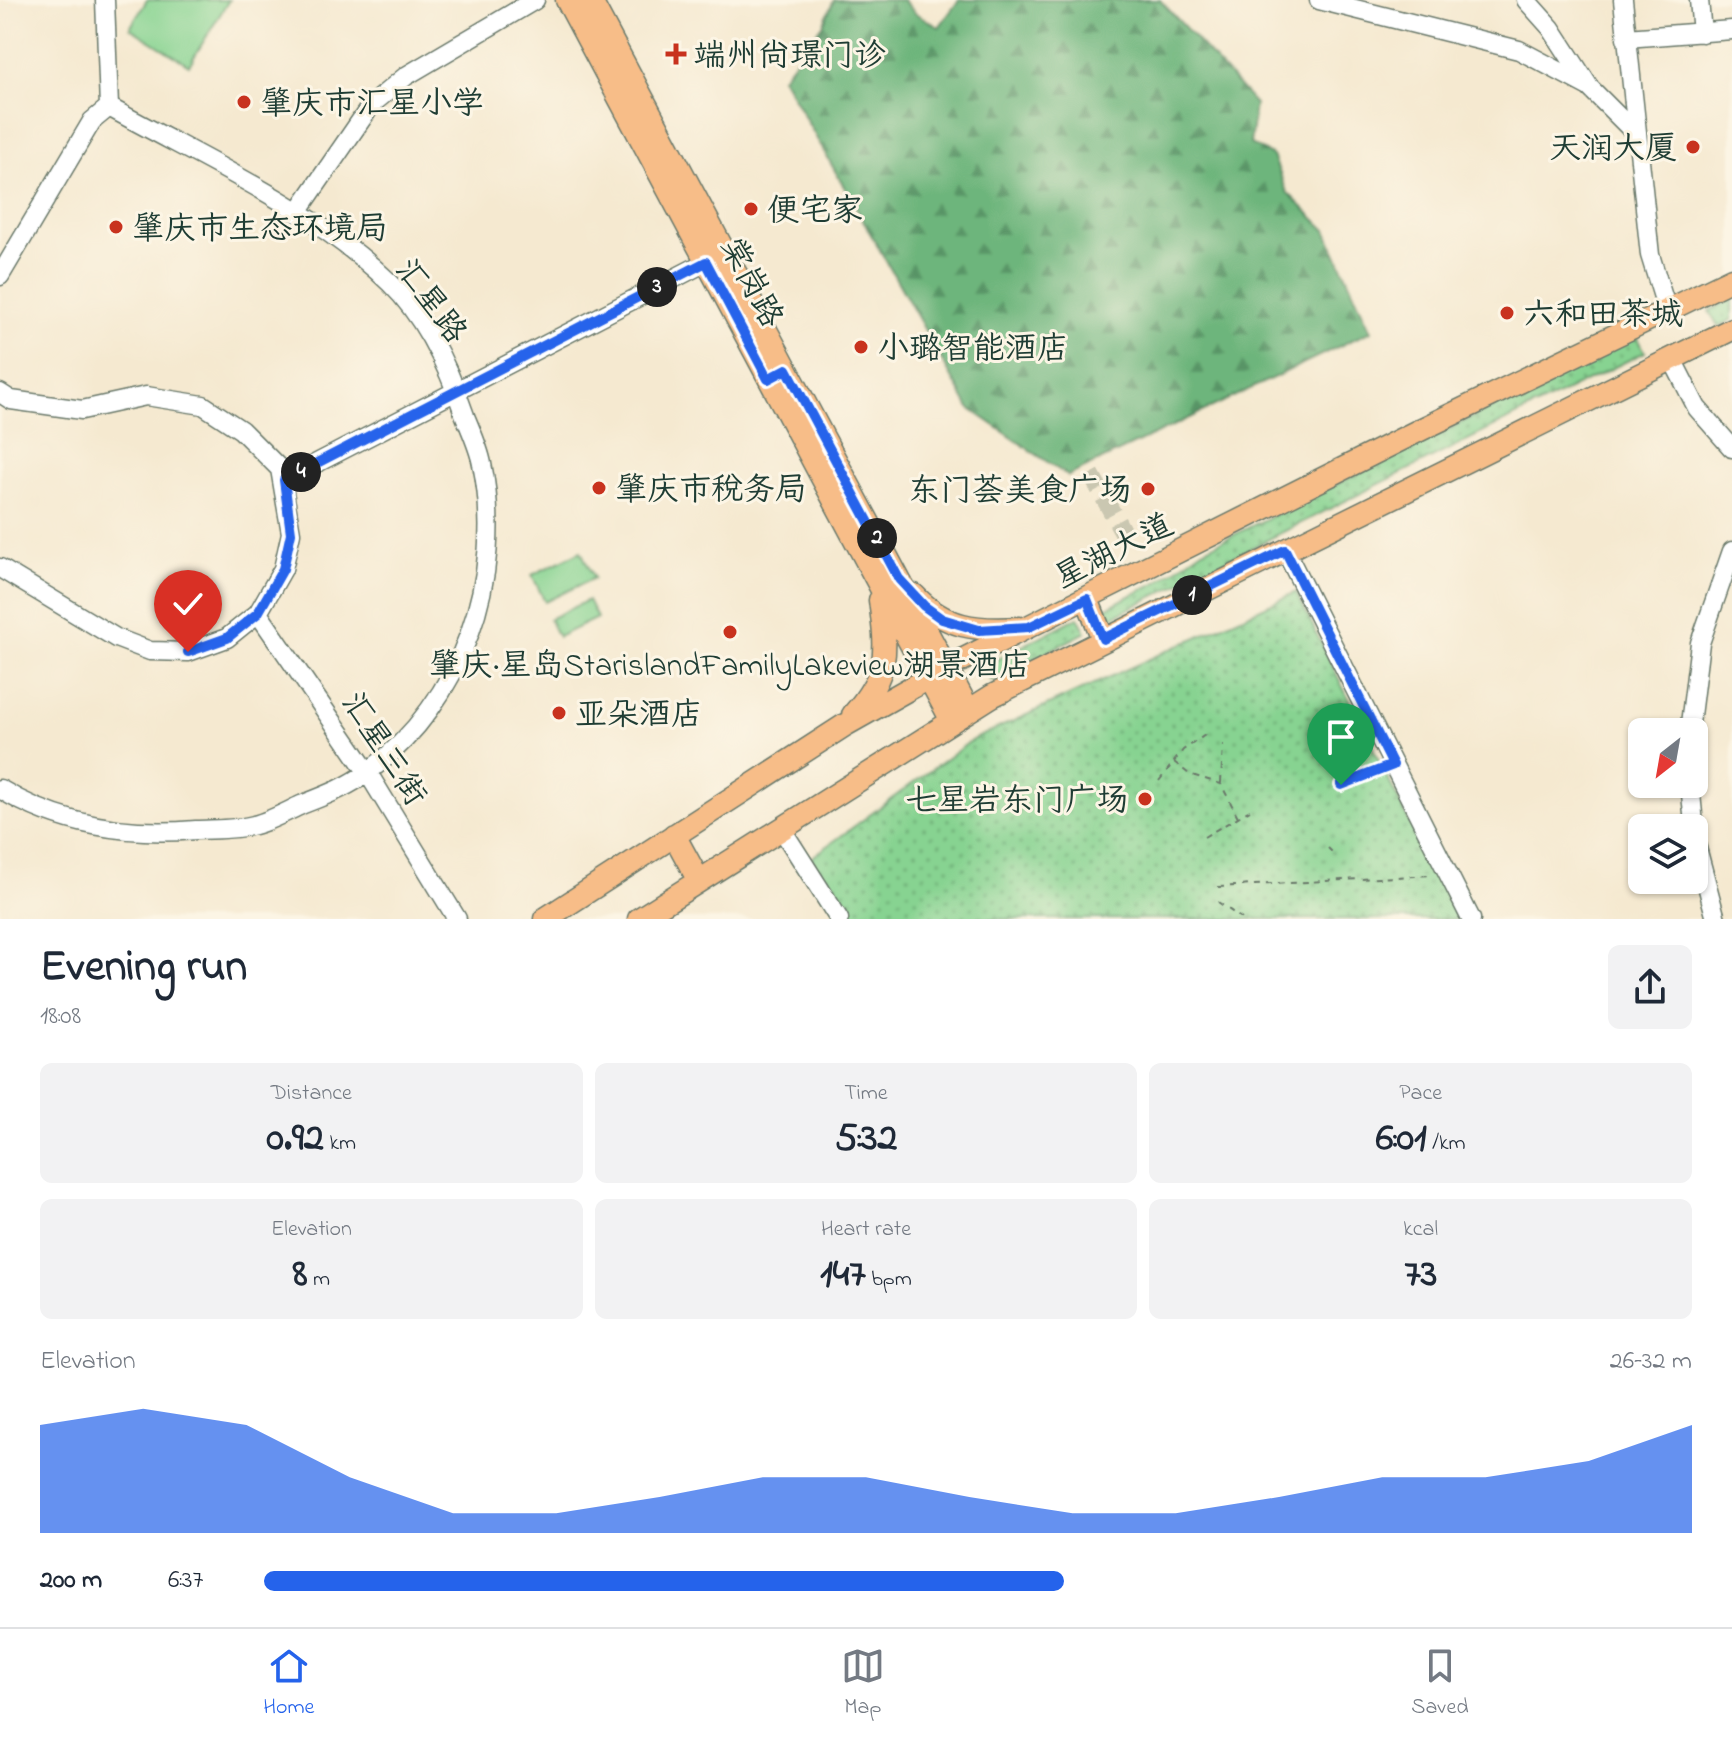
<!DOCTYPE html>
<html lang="en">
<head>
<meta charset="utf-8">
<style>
	:root { --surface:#fff; --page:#f2f2f3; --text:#1f2937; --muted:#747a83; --line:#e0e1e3; --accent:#2563eb }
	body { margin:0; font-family:"Indie Flower","LXGW WenKai TC",sans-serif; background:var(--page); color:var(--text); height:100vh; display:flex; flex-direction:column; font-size:30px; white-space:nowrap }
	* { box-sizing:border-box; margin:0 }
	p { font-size:26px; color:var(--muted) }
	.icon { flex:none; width:44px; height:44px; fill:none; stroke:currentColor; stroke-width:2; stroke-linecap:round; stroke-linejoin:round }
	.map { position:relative; height:919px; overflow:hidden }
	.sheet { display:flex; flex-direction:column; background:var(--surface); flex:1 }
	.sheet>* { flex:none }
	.needle { width:52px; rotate:211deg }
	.controls { position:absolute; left:1628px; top:718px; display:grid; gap:16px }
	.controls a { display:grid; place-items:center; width:80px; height:80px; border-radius:12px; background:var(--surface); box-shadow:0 2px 6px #0004; font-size:40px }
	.pin { position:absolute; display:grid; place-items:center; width:68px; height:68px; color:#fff; margin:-82px -34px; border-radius:50% 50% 50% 0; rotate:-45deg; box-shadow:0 0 8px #0007 }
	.pin .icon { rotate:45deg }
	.km { position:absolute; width:40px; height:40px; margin:-20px; border-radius:50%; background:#222; color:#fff; font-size:22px; line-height:40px; text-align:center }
	.round { display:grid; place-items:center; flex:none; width:84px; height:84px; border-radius:12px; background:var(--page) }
	.summary { display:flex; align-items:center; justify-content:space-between; height:136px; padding:0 40px }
	h1 { font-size:44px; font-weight:700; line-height:60px }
	.stats { display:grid; grid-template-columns:repeat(3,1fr); gap:12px; height:136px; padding:8px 40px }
	.stats div { display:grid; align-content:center; border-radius:12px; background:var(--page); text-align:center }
	.stats b { font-size:40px; font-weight:700 }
	.stats small { font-size:22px; font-weight:400 }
	.stats p { font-size:22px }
	.chart { height:224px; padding:16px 40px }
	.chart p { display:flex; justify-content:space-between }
	.chart svg { width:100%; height:144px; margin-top:8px; fill:var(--accent); opacity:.7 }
	ul { padding:0 40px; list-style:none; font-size:26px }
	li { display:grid; grid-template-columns:128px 96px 1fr; align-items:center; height:60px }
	li i { height:20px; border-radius:10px; background:var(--accent) }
	.tabs { display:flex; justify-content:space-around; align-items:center; height:112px; border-top:2px solid var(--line); background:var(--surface); font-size:22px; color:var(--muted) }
	.tabs a { display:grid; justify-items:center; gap:4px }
	.tabs .current { color:var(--accent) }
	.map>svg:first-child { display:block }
	.green { fill:url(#green-dots); stroke:#538862; stroke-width:2 }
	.forest { fill:url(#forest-firs); stroke:#467958; stroke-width:2 }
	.pitch { fill:#87d391; stroke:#538862; stroke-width:2 }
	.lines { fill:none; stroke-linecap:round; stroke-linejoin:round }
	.minor-tunnel { stroke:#cac7b1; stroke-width:18; stroke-dasharray:18 9; stroke-linecap:butt }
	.minor-casing { stroke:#6a796b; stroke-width:21 }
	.major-casing { stroke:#6a796b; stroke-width:25 }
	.path { stroke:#6a796b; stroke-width:2; stroke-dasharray:6 6; stroke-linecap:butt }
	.minor { stroke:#fff; stroke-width:18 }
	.major { stroke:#f7bd88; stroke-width:22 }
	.route-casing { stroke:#fff; stroke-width:16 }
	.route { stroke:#2563eb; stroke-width:10 }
	.poi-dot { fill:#c8321e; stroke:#fcf5e5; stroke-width:3 }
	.labels { text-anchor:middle; stroke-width:6; stroke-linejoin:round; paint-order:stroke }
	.poi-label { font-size:32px; fill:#1f3d34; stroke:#fcf5e5; text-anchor:start }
	.street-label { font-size:32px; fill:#1f3d34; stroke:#fcf5e5 }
</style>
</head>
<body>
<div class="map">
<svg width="1732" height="919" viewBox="0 0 1732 919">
	<defs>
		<pattern id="green-dots" width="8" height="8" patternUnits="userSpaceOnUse" patternTransform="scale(2)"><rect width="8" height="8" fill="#87d391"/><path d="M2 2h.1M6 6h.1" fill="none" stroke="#6eac77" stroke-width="1.8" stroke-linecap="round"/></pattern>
		<pattern id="forest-firs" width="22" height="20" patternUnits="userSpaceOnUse" patternTransform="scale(2)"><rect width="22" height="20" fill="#6db57b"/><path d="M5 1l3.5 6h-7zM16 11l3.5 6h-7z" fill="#599466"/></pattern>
	</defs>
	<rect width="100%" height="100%" fill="#fcf5e5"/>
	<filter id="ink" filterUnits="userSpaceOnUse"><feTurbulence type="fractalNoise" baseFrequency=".0125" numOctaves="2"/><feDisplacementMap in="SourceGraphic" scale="16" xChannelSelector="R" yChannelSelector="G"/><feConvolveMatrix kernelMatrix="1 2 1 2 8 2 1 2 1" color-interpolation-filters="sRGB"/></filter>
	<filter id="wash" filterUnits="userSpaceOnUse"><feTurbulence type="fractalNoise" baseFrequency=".006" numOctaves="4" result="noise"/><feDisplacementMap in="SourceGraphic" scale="32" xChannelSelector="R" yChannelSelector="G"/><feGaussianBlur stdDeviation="1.8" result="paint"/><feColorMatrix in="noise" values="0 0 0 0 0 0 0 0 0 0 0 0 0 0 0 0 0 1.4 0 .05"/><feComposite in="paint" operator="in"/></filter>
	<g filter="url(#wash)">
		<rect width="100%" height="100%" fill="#f5e9d0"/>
		<!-- green -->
		<path class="green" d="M1732 299V320L1718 327 1709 311Z
			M1637 336 1645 352 1102 622 1098 612 1158 582 1203 550Z
			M1296 592 1457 919H848L811 858 972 740Z
			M1078 617 1086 632 991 681 984 666Z"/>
		<!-- forest -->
		<path class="forest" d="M834 0H903L915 13 939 27 959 0H1160L1255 104 1250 144 1273 156 1287 192 1326 230 1371 331 1068 476 969 408 782 77 823 25Z"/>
		<!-- pitch -->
		<path class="pitch" d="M147 0H229L189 65 130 28Z
			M581 551 594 578 545 602 532 575Z
			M588 600 597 618 558 637 549 619Z"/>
	</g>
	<g filter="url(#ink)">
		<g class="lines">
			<!-- minor-tunnel -->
			<path class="minor-tunnel" d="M1091 474 1125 536"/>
			<!-- minor casing -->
			<g class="minor-casing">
				<path id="minor" d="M105 0 109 107
					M1319 0 1519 50 1589 87 1637 135
					M1526 0 1551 28 1588 85
					M1623 0 1650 255 1667 310
					M1699 0 1702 33
					M1626 38 1732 30
					M297 213 372 104 406 76 535 0
					M0 276 92 121 109 107
					M1672 359 1697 408 1732 448
					M0 393 11 400 82 410 146 396 203 405 241 430 280 469 291 533 283 569 258 613 227 638 188 652 150 651 116 638 0 568
					M284 480 706 262
					M1285 550 1471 919
					M258 613 368 773 457 919
					M1689 732 1700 643 1732 551
					M1690 784 1696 844 1716 919
					M0 789C59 825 128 836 196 830 215 829 236 830 254 825 270 821 286 812 301 805 324 796 349 787 369 771 462 702 506 577 482 464 479 448 471 431 465 416 449 369 426 318 390 283 312 207 204 160 109 107
					M781 828 839 919"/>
			</g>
			<!-- major casing -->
			<g class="major-casing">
				<path id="major" d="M567 0 951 719
					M590 0 968 709
					M914 595C945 628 976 631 1020 628
					M1087 599 1103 639
					M853 715C890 672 887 653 880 600
					M674 835 699 881
					M545 919 845 725 946 668 1422 429 1732 279
					M639 919 992 696 1732 329"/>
			</g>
			<!-- path -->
			<path class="path" d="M1174 762 1189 774 1221 784 1238 817
				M1329 773 1370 750
				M1159 781 1183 750 1208 733
				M1221 783 1223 744
				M1341 785 1377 771
				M1204 837 1250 810
				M1328 848 1335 855
				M1218 887 1432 875
				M1218 902 1242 919
				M1179 918V919"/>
			<!-- minor -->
			<use href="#minor" class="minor"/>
			<!-- major -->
			<use href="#major" class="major"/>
		</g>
	</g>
	<g class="lines" filter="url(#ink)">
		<!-- route casing -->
		<g class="route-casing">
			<path id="route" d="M188 652 227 638 258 613 283 569 291 533 284 480 706 262 768 379 787 369 899 579 924 606 942 619 979 630 1029 627 1087 599 1103 639 1285 550 1393 765 1341 785"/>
		</g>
		<!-- route -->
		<use href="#route" class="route"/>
	</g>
	<!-- markers -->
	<g class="poi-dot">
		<path d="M672 42h8v8h8v8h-8v8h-8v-8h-8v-8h8z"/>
		<circle cx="244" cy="102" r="8"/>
		<circle cx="1693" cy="147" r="8"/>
		<circle cx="751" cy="209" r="8"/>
		<circle cx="116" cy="227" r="8"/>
		<circle cx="1507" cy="313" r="8"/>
		<circle cx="861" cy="347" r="8"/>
		<circle cx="599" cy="488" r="8"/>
		<circle cx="1148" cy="489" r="8"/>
		<circle cx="730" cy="632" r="8"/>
		<circle cx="559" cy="713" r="8"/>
		<circle cx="1145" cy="799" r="8"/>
	</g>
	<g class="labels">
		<!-- poi labels -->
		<g class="poi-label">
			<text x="694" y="65">端州尚璟门诊</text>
			<text x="260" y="113">肇庆市汇星小学</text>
			<text x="1677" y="158" text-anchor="end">天润大厦</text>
			<text x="767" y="220">便宅家</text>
			<text x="132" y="238">肇庆市生态环境局</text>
			<text x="1523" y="324">六和田茶城</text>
			<text x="877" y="358">小璐智能酒店</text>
			<text x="615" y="499">肇庆市税务局</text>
			<text x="1132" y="500" text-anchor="end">东门荟美食广场</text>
			<text x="730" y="675" text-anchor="middle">肇庆·星岛StarislandFamilyLakeview湖景酒店</text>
			<text x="575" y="724">亚朵酒店</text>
			<text x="1129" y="810" text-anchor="end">七星岩东门广场</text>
		</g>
		<!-- street labels -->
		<g class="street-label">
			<text transform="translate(753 282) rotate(62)" y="11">棠岗路</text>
			<text transform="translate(432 300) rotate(53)" y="11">汇星路</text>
			<text transform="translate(1113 550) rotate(-27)" y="11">星湖大道</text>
			<text transform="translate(385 748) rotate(57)" y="11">汇星三街</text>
		</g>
	</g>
</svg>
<div class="controls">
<a><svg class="needle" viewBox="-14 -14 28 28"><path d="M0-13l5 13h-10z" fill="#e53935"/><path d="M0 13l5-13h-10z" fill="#747a83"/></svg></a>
<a><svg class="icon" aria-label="layers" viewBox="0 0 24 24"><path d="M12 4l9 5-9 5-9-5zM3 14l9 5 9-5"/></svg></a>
</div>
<div class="pin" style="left:1341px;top:785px;background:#1e9e55"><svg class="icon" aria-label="arrive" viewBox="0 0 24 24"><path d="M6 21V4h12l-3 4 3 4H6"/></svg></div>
<div class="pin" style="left:188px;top:652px;background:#d93025"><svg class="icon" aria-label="check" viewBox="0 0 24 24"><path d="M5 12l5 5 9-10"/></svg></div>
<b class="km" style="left:1192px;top:595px">1</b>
<b class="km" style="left:877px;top:538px">2</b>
<b class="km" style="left:657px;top:287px">3</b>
<b class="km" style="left:301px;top:472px">4</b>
</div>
<section class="sheet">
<div class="summary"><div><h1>Evening run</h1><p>18:08</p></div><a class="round"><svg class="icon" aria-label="share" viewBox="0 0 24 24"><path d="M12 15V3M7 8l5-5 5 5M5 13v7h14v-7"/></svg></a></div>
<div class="stats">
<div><p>Distance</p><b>0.92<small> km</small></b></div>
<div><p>Time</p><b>5:32</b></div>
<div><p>Pace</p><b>6:01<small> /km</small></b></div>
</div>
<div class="stats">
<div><p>Elevation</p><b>8<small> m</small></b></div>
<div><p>Heart rate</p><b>147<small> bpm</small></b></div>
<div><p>kcal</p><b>73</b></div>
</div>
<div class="chart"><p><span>Elevation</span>26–32 m</p>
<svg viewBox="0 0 160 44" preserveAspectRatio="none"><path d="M0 44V11L10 6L20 11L30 27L40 38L50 38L60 33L70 27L80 27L90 33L100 38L110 38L120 33L130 27L140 27L150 22L160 11V44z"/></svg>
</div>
<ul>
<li><b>200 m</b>6:37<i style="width:56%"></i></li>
</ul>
</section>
<nav class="tabs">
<a class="current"><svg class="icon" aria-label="home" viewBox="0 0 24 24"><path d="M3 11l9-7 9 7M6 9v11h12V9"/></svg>Home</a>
<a><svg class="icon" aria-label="map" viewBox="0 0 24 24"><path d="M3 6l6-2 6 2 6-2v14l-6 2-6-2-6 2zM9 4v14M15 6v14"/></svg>Map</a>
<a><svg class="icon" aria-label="saved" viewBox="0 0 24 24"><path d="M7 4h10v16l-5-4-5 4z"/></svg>Saved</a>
</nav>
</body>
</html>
